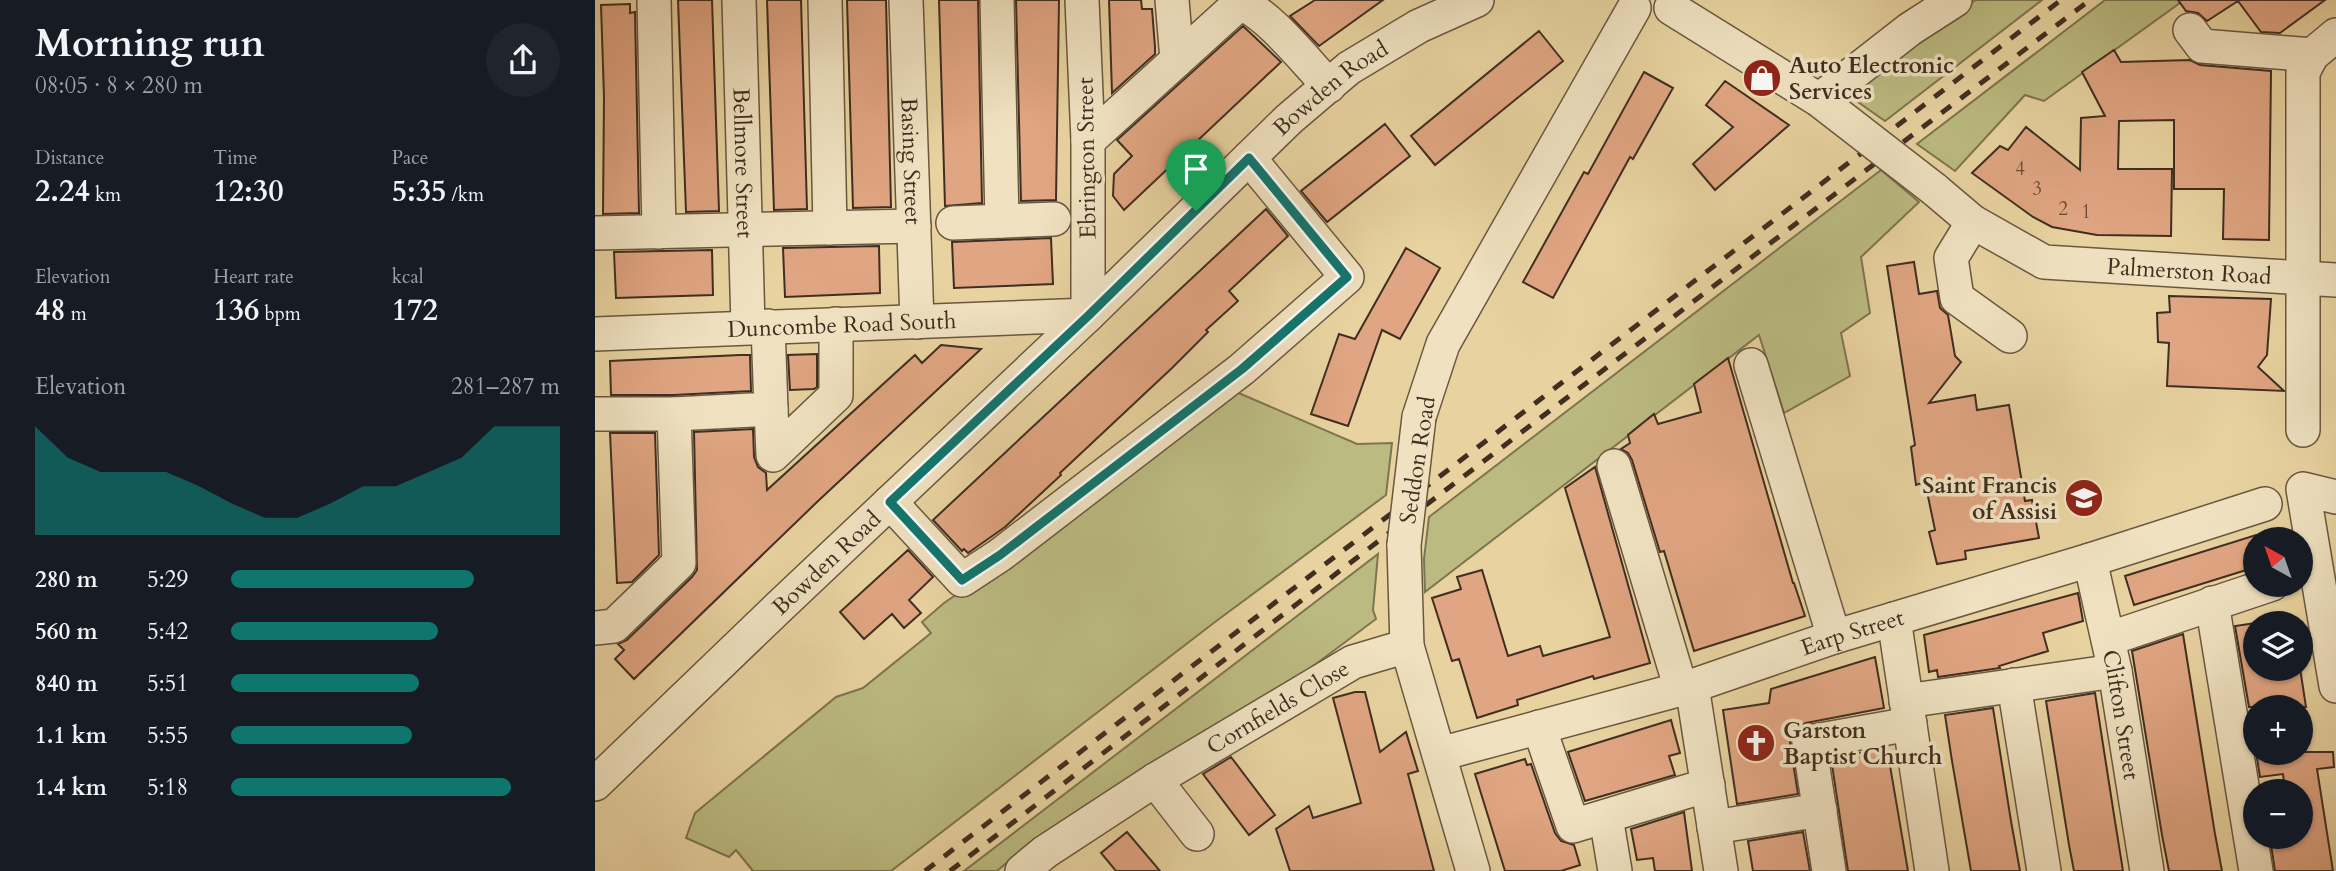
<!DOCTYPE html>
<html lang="en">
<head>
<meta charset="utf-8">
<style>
	:root { --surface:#171b24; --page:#20242c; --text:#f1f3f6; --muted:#9ea1a6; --accent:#0f766e }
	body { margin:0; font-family:Cardo,serif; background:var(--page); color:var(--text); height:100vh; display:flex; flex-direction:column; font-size:26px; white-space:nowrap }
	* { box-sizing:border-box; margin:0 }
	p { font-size:23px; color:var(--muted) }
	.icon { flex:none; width:38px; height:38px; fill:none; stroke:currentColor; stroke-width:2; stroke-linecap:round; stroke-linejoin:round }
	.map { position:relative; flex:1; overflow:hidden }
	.details { display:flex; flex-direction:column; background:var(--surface); width:595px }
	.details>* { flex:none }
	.needle { width:46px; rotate:320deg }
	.tools { position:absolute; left:1648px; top:527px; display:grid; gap:14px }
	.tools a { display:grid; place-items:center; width:70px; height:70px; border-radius:50%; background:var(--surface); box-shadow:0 2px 5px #0004; font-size:35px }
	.pin { position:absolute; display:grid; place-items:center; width:60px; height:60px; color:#fff; margin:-72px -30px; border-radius:50% 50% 50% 0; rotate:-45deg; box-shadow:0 0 7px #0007 }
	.pin .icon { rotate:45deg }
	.round { display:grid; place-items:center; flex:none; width:74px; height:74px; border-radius:37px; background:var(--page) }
	.headline { display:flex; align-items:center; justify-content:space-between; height:119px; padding:0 35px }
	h1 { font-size:38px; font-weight:700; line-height:52px }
	.stats { display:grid; grid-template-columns:repeat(3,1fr); gap:10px; height:119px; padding:7px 35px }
	.stats div { display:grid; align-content:center }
	.stats b { font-size:30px; font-weight:700 }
	.stats small { font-size:19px; font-weight:400 }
	.stats p { font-size:19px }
	.chart { height:196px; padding:14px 35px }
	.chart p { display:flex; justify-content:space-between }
	.chart svg { width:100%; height:126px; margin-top:7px; fill:var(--accent); opacity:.7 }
	ul { padding:0 35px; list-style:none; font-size:23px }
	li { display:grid; grid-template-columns:112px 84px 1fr; align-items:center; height:52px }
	li i { height:18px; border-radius:9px; background:var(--accent) }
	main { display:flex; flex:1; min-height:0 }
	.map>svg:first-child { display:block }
	.green { fill:#bbbb81; stroke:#7e7451; stroke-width:2 }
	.building { fill:#e0a582; stroke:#402e21; stroke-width:2 }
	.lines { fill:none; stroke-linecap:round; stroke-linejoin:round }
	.minor-casing { stroke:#6a5741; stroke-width:36 }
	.minor { stroke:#f0e2c1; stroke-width:33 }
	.rail { stroke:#402e21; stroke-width:5; stroke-dasharray:12 12; stroke-linecap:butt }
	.minor-bridge-casing { stroke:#6a5741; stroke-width:36; stroke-linecap:butt }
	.minor-bridge { stroke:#f0e2c1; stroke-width:33 }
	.route-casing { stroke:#fff; stroke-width:14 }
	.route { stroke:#0f766e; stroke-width:9 }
	.labels { text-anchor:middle; stroke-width:7; stroke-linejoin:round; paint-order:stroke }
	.number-label { font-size:19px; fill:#684c39 }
	.poi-label { font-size:23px; font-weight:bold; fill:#402e21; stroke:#f0e2c1; text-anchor:start }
	.street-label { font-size:23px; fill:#402e21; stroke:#f0e2c1 }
</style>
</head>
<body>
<main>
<section class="details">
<div class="headline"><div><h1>Morning run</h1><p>08:05 · 8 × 280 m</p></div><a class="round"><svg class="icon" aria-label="share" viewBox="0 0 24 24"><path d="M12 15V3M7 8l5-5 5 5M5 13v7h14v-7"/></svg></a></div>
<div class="stats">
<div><p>Distance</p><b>2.24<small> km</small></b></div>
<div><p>Time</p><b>12:30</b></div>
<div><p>Pace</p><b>5:35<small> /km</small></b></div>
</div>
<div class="stats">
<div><p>Elevation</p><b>48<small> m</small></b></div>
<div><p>Heart rate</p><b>136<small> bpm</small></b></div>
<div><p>kcal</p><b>172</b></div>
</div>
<div class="chart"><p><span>Elevation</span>281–287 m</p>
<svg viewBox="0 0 160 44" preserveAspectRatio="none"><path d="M0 44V6L10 17L20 22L30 22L40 22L50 27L60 33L70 38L80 38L90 33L100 27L110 27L120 22L130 17L140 6L150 6L160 6V44z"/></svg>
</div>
<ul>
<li><b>280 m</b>5:29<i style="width:74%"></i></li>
<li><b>560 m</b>5:42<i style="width:63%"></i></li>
<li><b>840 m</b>5:51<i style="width:57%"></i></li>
<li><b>1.1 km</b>5:55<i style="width:55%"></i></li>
<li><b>1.4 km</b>5:18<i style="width:85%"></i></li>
</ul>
</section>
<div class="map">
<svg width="1741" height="871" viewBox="0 0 1741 871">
	<rect width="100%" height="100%" fill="#e8d3a0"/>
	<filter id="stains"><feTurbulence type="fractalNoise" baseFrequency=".00286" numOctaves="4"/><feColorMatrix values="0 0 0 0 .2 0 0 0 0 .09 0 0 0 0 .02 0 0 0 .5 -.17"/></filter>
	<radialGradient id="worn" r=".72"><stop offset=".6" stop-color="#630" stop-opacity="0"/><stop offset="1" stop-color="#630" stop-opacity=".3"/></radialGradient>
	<!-- green -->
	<path class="green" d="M1381 0H1447L1290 121 1253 95 1337 26Z
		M1510 0H1589L1449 101 1430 95 1360 171 1322 144Z
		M1286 170 1324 202 1266 257 1275 313 1246 333 1255 376 1189 413 1164 335 830 592 829 559 834 517Z
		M632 388 762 444 797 443 791 495 620 622 296 871H158L141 850 134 857 91 838 100 813 241 697 268 688 336 633 327 622 349 603 371 588Z
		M783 554 778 610 781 619 681 694 441 838 402 871H369Z"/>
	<!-- building -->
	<path class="building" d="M83 0H117L124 211 91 212Z
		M172 0H206L212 209 179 210Z
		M252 0H291L296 207 258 208Z
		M344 0H383L387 203 350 206Z
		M421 0H464L461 200 426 201Z
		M514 0H546L547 9H557L560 47V54L517 93Z
		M720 0H788L724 46 695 16Z
		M1583 0H1730L1685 33 1666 32 1643 1 1612 21 1603 13 1591 11Z
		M35 4V13L40 12 44 213 8 214 9 97 6 5Z
		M648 26 686 62 529 210 518 196 519 174 537 156 522 140Z
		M944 31 968 61 840 165 816 136Z
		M1519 50 1526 62 1595 60 1605 65 1676 71 1674 240 1628 239 1629 189H1579V120L1524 121 1523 169H1577L1576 236 1502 235 1457 227 1438 217 1377 173 1405 146 1413 150 1431 127 1485 170 1486 118 1510 116 1487 72Z
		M1049 72 1078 88 1038 159 1035 157 958 298 928 282 989 172 993 174Z
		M1130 81 1194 125 1120 190 1098 164 1138 127 1111 105Z
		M790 124 815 156 732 222 706 191Z
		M671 209 693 236 634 291 643 301 611 330 613 332 577 368 465 473 466 475 410 527 373 553 369 549 367 551 338 520Z
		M456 238 458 284 359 288 357 242Z
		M284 246 285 293 190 297 188 248Z
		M811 248 845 268 805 339 787 330 753 426 716 414 744 334 760 339Z
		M117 250 118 295 21 298 19 252Z
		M1319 262 1324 294 1342 291 1345 308 1353 315 1360 356 1366 362 1334 403 1380 395 1382 410 1414 405 1430 501 1437 500 1444 538 1370 551 1371 559 1342 564 1334 532 1340 530 1330 482 1321 485 1316 447 1320 445 1292 266Z
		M1574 296 1676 299 1672 355 1663 367 1689 391 1572 386 1574 343 1563 342 1562 313 1575 312Z
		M346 345 386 349 222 502 39 679 20 659 29 650 23 644 32 640 97 577 102 570 99 432 158 429 159 457 163 467 171 473 172 490 320 355 327 363Z
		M222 354V387L219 389 195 390 193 355Z
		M145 355H155L156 391 79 395H16L15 361Z
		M1133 358 1198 583H1199L1210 616 1099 651 1069 551 1065 552 1037 460 1033 453 1026 449 1035 443 1033 435 1059 414 1063 424 1106 412 1099 384Z
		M15 433H60L64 555 37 582 22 583Z
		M1000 467 1055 663 999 679 998 676 922 700 923 705 882 718 864 659 857 661 837 598 866 589 862 577 887 570 913 656 945 646 948 656 1015 637 970 488Z
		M1661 535V567L1539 605 1530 576Z
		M313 550 338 577 314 600 326 613 309 628 297 614 269 639 245 612Z
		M1483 593 1488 621 1448 633 1453 651 1404 666 1405 668 1343 677 1342 670 1334 672 1329 635Z
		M1661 623V668H1705L1711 707H1654L1640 626Z
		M1588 634 1620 834 1627 871H1574L1567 835 1537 651Z
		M1280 657 1289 708 1211 723 1202 727 1196 735 1195 744 1203 794 1142 804 1128 710 1174 703 1176 689Z
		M760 692H770L785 752 811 732 823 771 813 774 839 871H695L681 829 714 806 718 818 766 803 738 698Z
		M1500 693 1519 815 1528 871H1479L1474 845 1451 701Z
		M1398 708 1416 821 1425 871H1376L1357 761 1350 715Z
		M1076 720 1085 753 1074 756 1080 775 990 801 973 752Z
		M1292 748 1313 871H1253L1236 758Z
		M1661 752H1738L1739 767 1722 769 1738 871H1680L1675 838 1706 836V791H1690L1688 774 1665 777Z
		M636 757 680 815 654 835 608 774Z
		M930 759 932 765 936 764 960 833 966 841 979 845 985 865 966 871H910L880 774Z
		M1089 812 1097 871H1060L1058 858 1042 860 1036 829Z
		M532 832 565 871H521L506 853Z
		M1208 832 1215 871H1158L1153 841Z"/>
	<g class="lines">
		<!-- minor casing -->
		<g class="minor-casing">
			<g id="minor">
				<path d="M59 0 64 232"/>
				<path id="s1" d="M144 0 153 326"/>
				<path d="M230 0 235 228"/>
				<path id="s2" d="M311 0 322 322"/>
				<path d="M402 0 407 221"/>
				<path d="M577 0 582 60"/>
				<path d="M1076 8 1224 100 1315 29 1360 0"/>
				<path d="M1595 30 1607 46 1717 55"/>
				<path d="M493 141 645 3C674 14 711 62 734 86"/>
				<path id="s3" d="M1339 189 1378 222 1449 262 1741 280"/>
				<path d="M1378 222 1356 258 1362 298 1415 336"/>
				<path d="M358 223 459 219"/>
				<path d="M0 233 319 226"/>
				<path id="s4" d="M0 334 493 315V141L487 0"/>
				<path d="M1156 365 1239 637"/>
				<path d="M176 409 178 455 241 395V324"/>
				<path d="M0 414H79L176 409 173 326"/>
				<path d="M824 417 848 344 1039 8"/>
				<path d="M1708 430V72L1717 55 1741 35"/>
				<path d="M1019 466 1086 689"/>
				<path d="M1741 497 1708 489 1741 686"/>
				<path d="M295 502 367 580 405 555 647 369 752 277 654 158"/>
				<path d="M809 545 812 646 878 871"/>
				<path id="s5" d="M1495 560 1520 671 1552 871"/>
				<path d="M1617 603 1661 871"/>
				<path d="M1299 619 1337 871"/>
				<path d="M0 628 19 626 84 563 79 414"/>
				<path d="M1513 639 1677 584"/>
				<path d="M1419 685 1449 871"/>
				<path d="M1097 686 1126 871"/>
				<path d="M1311 701 1520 671"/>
				<path d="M944 727 978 826 1113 785"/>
				<path id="s6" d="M845 754 1097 686 1239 637 1495 560 1670 504"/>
				<path d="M560 780 602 834"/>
				<path id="s7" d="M0 784 183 608 493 315 694 119 754 68 824 26 882 0"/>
				<path d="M1011 817 1020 871"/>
				<path d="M1119 827 1225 810"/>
				<path id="s8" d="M427 871 450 852 560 780 758 662 812 646"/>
				<path d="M1234 871 1214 742 1315 724"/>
			</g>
		</g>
		<!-- minor -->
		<use href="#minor" class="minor"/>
		<!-- rail -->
		<path class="rail" d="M330 871 1466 0
			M355 871 781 543 1495 0"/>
		<!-- minor-bridge casing -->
		<g class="minor-bridge-casing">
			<path id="minor-bridge" d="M1224 100 1339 189
				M809 545 824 417"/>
		</g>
		<!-- minor-bridge -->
		<use href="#minor-bridge" class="minor-bridge"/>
	</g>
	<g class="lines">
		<!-- route casing -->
		<g class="route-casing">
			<path id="route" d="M654 158 752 277 647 369 405 555 367 580 295 502 493 316Z"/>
		</g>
		<!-- route -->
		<use href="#route" class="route"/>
	</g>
	<!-- icons -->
	<defs>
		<g id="shop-disc" transform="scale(2.0125)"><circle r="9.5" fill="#8f2418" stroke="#f0e2c1"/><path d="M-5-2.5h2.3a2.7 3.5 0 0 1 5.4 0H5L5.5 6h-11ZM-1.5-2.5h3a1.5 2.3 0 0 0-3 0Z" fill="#fff"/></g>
		<g id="school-disc" transform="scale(2.0125)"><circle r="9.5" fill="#8f2418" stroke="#f0e2c1"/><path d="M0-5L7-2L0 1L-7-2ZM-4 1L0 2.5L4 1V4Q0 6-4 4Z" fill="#fff"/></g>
		<g id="church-disc" transform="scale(2.0125)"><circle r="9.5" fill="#8f2418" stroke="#f0e2c1"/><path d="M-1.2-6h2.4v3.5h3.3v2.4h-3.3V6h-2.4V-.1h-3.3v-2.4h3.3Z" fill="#fff"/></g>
	</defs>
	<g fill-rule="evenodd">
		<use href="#shop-disc" x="1167" y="78"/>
		<use href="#school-disc" x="1489" y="498"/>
		<use href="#church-disc" x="1161" y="743"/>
	</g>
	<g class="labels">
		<!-- number labels -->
		<g class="number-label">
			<text x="1425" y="175">4</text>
			<text x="1442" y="195">3</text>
			<text x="1468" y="215">2</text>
			<text x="1491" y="218">1</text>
		</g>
		<!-- poi labels -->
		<g class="poi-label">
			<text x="1194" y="73">Auto Electronic<tspan x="1194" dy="26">Services</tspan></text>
			<text x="1462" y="493" text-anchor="end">Saint Francis<tspan x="1462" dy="26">of Assisi</tspan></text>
			<text x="1188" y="738">Garston<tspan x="1188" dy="26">Baptist Church</tspan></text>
		</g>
		<!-- street labels -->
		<g class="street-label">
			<text dy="8" stroke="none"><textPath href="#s7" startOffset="1013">Bowden Road</textPath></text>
			<text transform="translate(491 158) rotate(-91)" y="8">Ebrington Street</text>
			<text dy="8" stroke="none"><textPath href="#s2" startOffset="161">Basing Street</textPath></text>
			<text dy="8" stroke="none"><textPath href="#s1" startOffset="163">Bellmore Street</textPath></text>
			<text dy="8" stroke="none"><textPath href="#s3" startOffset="278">Palmerston Road</textPath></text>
			<text dy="8" stroke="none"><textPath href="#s4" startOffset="247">Duncombe Road South</textPath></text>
			<text transform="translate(822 460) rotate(-81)" y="8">Seddon Road</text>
			<text dy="8" stroke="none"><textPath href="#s7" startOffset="320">Bowden Road</textPath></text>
			<text dy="8" stroke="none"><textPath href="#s6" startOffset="430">Earp Street</textPath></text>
			<text dy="8" stroke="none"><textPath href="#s8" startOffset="304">Cornfields Close</textPath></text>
			<text dy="8" stroke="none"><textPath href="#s5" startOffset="158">Clifton Street</textPath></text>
		</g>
	</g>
	<rect width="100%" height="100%" filter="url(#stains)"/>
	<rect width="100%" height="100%" fill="url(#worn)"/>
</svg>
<div class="tools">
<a><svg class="needle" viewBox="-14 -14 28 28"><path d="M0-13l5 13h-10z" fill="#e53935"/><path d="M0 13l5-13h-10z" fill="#9ea1a6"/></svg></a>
<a><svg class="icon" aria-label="layers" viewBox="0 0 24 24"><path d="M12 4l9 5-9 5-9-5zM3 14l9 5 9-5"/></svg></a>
<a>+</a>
<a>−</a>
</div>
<div class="pin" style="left:601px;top:211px;background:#1e9e55"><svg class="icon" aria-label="arrive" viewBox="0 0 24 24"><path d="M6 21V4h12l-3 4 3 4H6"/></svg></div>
</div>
</main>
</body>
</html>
